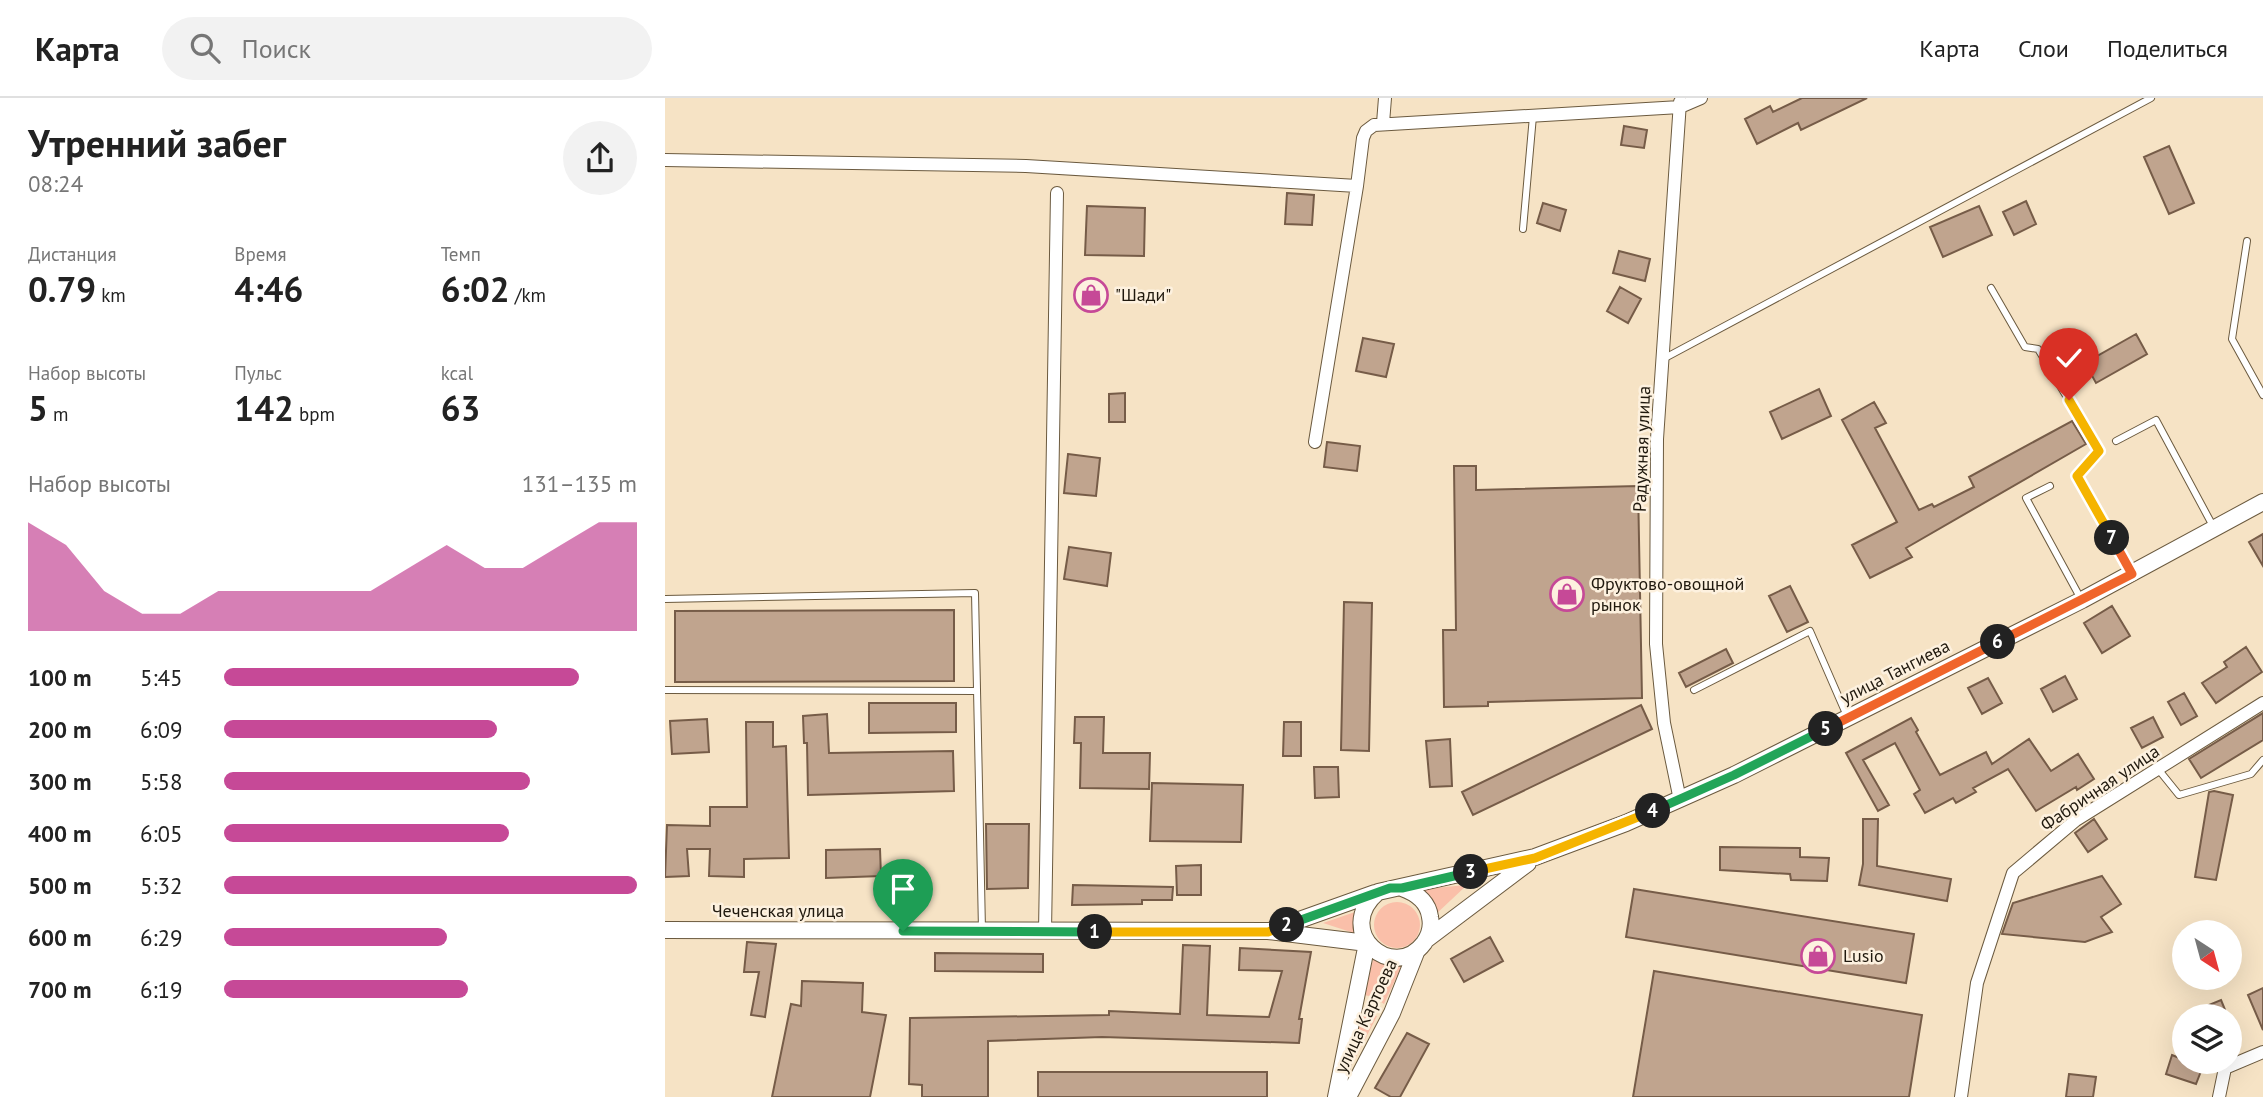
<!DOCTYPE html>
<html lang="ru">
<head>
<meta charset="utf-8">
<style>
	:root { --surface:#fff; --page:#f2f2f2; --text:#222; --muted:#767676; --line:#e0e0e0; --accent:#c64997 }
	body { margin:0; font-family:"PT Sans",sans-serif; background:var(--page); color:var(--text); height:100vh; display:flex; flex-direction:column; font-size:26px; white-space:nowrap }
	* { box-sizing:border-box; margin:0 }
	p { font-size:23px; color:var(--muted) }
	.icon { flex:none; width:38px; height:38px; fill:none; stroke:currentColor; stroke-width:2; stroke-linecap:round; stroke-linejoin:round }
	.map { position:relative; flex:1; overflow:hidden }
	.drawer { display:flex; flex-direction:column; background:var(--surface); width:665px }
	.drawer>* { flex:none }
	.needle { width:46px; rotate:144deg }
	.buttons { position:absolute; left:1507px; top:822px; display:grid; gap:14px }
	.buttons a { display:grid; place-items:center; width:70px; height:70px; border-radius:50%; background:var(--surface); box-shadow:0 7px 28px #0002; font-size:35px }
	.pin { position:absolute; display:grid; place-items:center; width:60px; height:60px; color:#fff; margin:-72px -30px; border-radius:50% 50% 50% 0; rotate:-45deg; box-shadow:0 0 7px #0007 }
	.pin .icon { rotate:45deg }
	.km { position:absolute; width:35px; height:35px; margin:-18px; border-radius:50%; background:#222; color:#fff; font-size:19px; line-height:35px; text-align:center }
	.round { display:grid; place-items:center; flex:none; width:74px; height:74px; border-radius:37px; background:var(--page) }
	.overview { display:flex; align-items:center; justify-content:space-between; height:119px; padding:0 28px }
	h1 { font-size:38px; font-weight:800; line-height:52px }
	.figures { display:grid; grid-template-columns:repeat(3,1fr); gap:10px; height:119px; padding:7px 28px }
	.figures div { display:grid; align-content:center }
	.figures b { font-size:35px; font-weight:800 }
	.figures small { font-size:19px; font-weight:400 }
	.figures p { font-size:19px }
	.chart { height:196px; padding:14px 28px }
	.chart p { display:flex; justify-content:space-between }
	.chart svg { width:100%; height:126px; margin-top:7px; fill:var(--accent); opacity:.7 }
	ul { padding:0 28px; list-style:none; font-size:23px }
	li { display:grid; grid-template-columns:112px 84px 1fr; align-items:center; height:52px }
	li i { height:18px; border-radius:9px; background:var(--accent) }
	header { display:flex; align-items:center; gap:42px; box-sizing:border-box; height:98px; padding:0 35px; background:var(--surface); border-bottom:2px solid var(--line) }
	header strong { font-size:33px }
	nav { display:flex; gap:38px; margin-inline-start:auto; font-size:24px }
	.search { width:490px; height:63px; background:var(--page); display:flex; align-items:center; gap:18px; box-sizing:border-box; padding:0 24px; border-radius:38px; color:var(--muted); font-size:26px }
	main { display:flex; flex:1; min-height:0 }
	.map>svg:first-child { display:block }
	.green { fill:#fabfa9 }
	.building { fill:#c0a48e; stroke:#765c48; stroke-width:2 }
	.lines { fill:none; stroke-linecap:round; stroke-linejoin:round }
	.service-casing { stroke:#6b5a3f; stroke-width:8 }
	.minor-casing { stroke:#6b5a3f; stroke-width:14 }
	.secondary-casing { stroke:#6b5a3f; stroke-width:18 }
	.service { stroke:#fff; stroke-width:6 }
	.minor { stroke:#fff; stroke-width:12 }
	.secondary { stroke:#fff; stroke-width:16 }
	.split-1-casing { stroke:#fff; stroke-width:14 }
	.split-2-casing { stroke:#fff; stroke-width:14 }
	.split-3-casing { stroke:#fff; stroke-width:14 }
	.split-4-casing { stroke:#fff; stroke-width:14 }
	.split-5-casing { stroke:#fff; stroke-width:14 }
	.split-6-casing { stroke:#fff; stroke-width:14 }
	.split-7-casing { stroke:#fff; stroke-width:14 }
	.split-8-casing { stroke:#fff; stroke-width:14 }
	.split-1 { stroke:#22a559; stroke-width:9 }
	.split-2 { stroke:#f5b400; stroke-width:9 }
	.split-3 { stroke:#22a559; stroke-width:9 }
	.split-4 { stroke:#f5b400; stroke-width:9 }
	.split-5 { stroke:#22a559; stroke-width:9 }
	.split-6 { stroke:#f0652b; stroke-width:9 }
	.split-7 { stroke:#f0652b; stroke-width:9 }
	.split-8 { stroke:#f5b400; stroke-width:9 }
	.labels { text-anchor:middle; stroke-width:5; stroke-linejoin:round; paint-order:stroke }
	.poi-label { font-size:18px; fill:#20190e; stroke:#fdf1df; text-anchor:start }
	.street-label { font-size:18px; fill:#20190e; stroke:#fdf1df }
</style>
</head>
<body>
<header>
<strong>Карта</strong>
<div class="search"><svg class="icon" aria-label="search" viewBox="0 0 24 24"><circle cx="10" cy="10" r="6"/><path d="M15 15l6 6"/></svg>Поиск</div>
<nav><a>Карта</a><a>Слои</a><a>Поделиться</a></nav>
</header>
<main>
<section class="drawer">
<div class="overview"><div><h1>Утренний забег</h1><p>08:24</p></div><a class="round"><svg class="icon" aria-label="share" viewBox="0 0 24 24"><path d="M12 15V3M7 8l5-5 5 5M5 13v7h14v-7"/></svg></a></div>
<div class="figures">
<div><p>Дистанция</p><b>0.79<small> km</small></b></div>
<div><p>Время</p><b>4:46</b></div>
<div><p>Темп</p><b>6:02<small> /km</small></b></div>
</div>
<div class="figures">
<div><p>Набор высоты</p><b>5<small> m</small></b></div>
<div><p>Пульс</p><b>142<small> bpm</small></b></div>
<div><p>kcal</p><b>63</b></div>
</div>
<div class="chart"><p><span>Набор высоты</span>131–135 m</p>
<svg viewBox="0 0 160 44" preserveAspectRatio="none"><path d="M0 44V6L10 14L20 30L30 38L40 38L50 30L60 30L70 30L80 30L90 30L100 22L110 14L120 22L130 22L140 14L150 6L160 6V44z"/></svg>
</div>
<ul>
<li><b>100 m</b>5:45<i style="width:86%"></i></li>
<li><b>200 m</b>6:09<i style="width:66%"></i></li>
<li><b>300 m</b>5:58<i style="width:74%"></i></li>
<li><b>400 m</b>6:05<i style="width:69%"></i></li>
<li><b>500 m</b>5:32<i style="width:100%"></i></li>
<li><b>600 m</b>6:29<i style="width:54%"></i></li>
<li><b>700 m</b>6:19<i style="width:59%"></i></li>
</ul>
</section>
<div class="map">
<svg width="1598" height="999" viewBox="0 0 1598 999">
	<rect width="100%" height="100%" fill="#f6e3c5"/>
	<!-- green -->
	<path class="green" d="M802 787 770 817V807L758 791Z
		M709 827a23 23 0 1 1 46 0a23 23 0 1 1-46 0Z
		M693 813 692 836 658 825Z
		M709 858 738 865 719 906 709 899 699 897Z
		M696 913 712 918 678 984Z"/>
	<!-- building -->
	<path class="building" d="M1137 0H1202L1136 32 1133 25 1092 46 1080 21 1105 8 1108 14Z
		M959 28 982 32 979 50 956 47Z
		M1504 48 1529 105 1504 116 1479 59Z
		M622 95 649 97 647 127 620 126Z
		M1361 103 1371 126 1349 137 1338 114Z
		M878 105 901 112 895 133 872 125Z
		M422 108 480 110 479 158 420 157Z
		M1314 108 1327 137 1278 159 1265 129Z
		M954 153 985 161 980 183 948 175Z
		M955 189 976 201 963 225 942 213Z
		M1471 236 1482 256 1431 285 1420 265Z
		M698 240 729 246 721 279 691 273Z
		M1154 291 1166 318 1117 341 1105 314Z
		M460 295V324H444V296Z
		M1209 304 1221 325 1210 330 1254 412 1267 406 1269 409 1309 389 1304 379 1407 323 1421 346 1241 450 1247 459 1205 480 1187 447 1232 424 1177 322Z
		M662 344 695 348 692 373 659 369Z
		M403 356 435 360 431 398 399 395Z
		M789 368H811V392L973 388 977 600 823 604V608L779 609 778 532H791Z
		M1598 436V468L1584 444Z
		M404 449 446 455 442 488 399 481Z
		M1125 488 1143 524 1122 534 1104 498Z
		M679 504 707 505 704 653 676 652Z
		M1447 508 1465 538 1437 555 1419 525Z
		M289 512V583L10 584V513Z
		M1581 549 1597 574 1551 605 1537 585 1562 569 1559 564Z
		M1061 551 1068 565 1021 589 1014 575Z
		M1400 578 1412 601 1388 614 1376 591Z
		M1323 580 1337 605 1317 616 1303 590Z
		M1519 595 1532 618 1516 627 1503 604Z
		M204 605H291V634L204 635Z
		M976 607 987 631 808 717 797 694Z
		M1598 615V642L1536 680 1524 661Z
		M162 616 164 655 288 653 289 693 143 697 142 645H139L138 618Z
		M410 619H439L438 655H485L484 691 415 690 416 645H409Z
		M1488 619 1498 639 1477 650 1466 630Z
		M1246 620 1253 632 1251 634 1275 677 1321 654 1327 666 1364 641 1386 673 1413 656 1429 681 1412 692 1411 689 1371 713 1343 671 1308 690 1311 694 1291 705 1288 700 1260 715 1249 696 1255 692 1230 645 1198 662 1224 707 1213 713 1181 655Z
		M42 621 44 654 7 656 5 623Z
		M81 624H108V649L121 648 124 760 79 761V779L44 778 45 751H22L24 778 0 779 2 727 45 728V709H82Z
		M619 624H636V658H618Z
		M785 641 787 688 765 689 761 643Z
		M649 669H673L674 699 650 700Z
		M487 685 578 687 576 744 485 743Z
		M1549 693 1568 697 1551 782 1530 779 1544 694Z
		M1198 721H1213L1212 768 1286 781 1282 803 1194 787 1198 766Z
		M1429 721 1442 741 1423 754 1410 735Z
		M321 726H364L363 790 322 791Z
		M1055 749 1135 750V759L1164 760 1162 783 1126 782 1125 776 1055 772Z
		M215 751 216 778 161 780V752Z
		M536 767V797H512L511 768Z
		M1437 778 1456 806 1436 819 1447 834 1420 844 1337 836 1348 805Z
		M408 787 508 789 507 802H477V806L407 807Z
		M969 791 1249 836 1241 885 961 839Z
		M825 839 838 863 799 884 786 861Z
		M82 844 111 846 100 919 86 917 94 874H79Z
		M518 847 545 848 542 917 604 919 617 873 574 872 575 850 646 854 634 921H637L634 945 437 939 323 943V999H257V987L244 986 245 920 444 917V913L515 916Z
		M270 855 378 856V874L270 873Z
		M989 873 1257 917 1244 999H968Z
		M137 883 198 885 197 914 221 917 205 999H107L126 906 136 908Z
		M1598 890V932L1583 897Z
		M1556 902 1563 919H1544L1539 909Z
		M742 935 764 946 735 999H726L710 990Z
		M1507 957 1519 962V964L1538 968 1531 986 1501 976Z
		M373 974H602V999H373Z
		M1404 976 1431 979 1428 999H1401Z"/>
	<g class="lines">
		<!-- service casing -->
		<g class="service-casing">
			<path id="service" d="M858 131 868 18
				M1582 143 1567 241 1598 297
				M1326 190 1360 249 1373 251 1434 353 1412 378 1466 474
				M998 261 1486 0
				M1451 343 1491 322 1549 430
				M1385 388 1361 400 1416 501
				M0 501 310 495 317 832
				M0 592 312 593
				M1029 592 1145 533 1182 618
				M1493 671 1514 697 1586 676 1598 662"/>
		</g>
		<!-- minor casing -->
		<g class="minor-casing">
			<path id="minor" d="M718 25 720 0
				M0 62 361 68 692 88 698 40 701 33 709 27 1015 9 1036 0
				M650 344 692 88
				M1015 702 999 625 991 546 992 341 1015 4
				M380 834 392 95
				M1296 999 1312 885 1348 775 1411 722 1598 605
				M1554 999 1560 970 1598 954"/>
		</g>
		<!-- secondary casing -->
		<g class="secondary-casing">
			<path id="secondary" d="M737 790C751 795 763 803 765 819 767 828 764 838 759 845 728 886 667 833 713 794L870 759 961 725 1069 677 1417 502 1598 404
				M609 831 710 795
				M0 832 603 833 702 845 671 999
				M762 841 863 765
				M683 999 727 915 752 852"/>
		</g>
		<!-- service -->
		<use href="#service" class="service"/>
		<!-- minor -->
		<use href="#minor" class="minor"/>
		<!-- secondary -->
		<use href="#secondary" class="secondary"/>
	</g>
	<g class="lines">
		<!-- split-1 casing -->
		<g class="split-1-casing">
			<path id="split-1" d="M238 833 430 834"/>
		</g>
		<!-- split-2 casing -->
		<g class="split-2-casing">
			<path id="split-2" d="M430 834H603L622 827"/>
		</g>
		<!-- split-3 casing -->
		<g class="split-3-casing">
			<path id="split-3" d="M622 827 725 790H737L806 774"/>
		</g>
		<!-- split-4 casing -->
		<g class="split-4-casing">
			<path id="split-4" d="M806 774 870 760 988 713"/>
		</g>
		<!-- split-5 casing -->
		<g class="split-5-casing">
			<path id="split-5" d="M988 713 1069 677 1161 631"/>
		</g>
		<!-- split-6 casing -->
		<g class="split-6-casing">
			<path id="split-6" d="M1161 631 1333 544"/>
		</g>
		<!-- split-7 casing -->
		<g class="split-7-casing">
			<path id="split-7" d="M1333 544 1467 476 1447 440"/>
		</g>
		<!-- split-8 casing -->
		<g class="split-8-casing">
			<path id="split-8" d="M1404 302 1434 353 1412 378 1447 440"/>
		</g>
		<!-- split-1 -->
		<use href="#split-1" class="split-1"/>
		<!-- split-2 -->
		<use href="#split-2" class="split-2"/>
		<!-- split-3 -->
		<use href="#split-3" class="split-3"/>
		<!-- split-4 -->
		<use href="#split-4" class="split-4"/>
		<!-- split-5 -->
		<use href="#split-5" class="split-5"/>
		<!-- split-6 -->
		<use href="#split-6" class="split-6"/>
		<!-- split-7 -->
		<use href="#split-7" class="split-7"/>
		<!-- split-8 -->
		<use href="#split-8" class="split-8"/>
	</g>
	<!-- icons -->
	<defs>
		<g id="shop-ring" transform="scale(1.75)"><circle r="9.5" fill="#fdf1df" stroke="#c64997" stroke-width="1.5"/><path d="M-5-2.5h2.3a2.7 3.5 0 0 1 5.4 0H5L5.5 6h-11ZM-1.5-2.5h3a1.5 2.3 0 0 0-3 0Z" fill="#c64997"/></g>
	</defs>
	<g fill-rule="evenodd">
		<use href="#shop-ring" x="426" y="197"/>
		<use href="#shop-ring" x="902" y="496"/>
		<use href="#shop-ring" x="1153" y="858"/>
	</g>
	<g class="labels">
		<!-- poi labels -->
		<g class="poi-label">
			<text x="450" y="203">"Шади"</text>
			<text x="926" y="492">Фруктово-овощной<tspan x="926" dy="21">рынок</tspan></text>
			<text x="1178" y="864">Lusio</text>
		</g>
		<!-- street labels -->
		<g class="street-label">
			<text transform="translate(977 351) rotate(-88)" y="6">Радужная улица</text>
			<text transform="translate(1230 574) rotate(-27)" y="6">улица Тангиева</text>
			<text transform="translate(1435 690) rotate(-34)" y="6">Фабричная улица</text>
			<text x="113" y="819">Чеченская улица</text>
			<text transform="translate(701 918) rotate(-65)" y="6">улица Картоева</text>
		</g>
	</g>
</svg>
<div class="buttons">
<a><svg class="needle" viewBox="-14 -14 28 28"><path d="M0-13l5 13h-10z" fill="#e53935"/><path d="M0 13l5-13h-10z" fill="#767676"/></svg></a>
<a><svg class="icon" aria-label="layers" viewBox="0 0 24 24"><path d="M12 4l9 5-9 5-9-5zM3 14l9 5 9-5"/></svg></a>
</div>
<div class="pin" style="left:238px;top:833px;background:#1e9e55"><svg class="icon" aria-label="arrive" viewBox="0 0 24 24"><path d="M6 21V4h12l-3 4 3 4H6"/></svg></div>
<div class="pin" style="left:1404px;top:302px;background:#d93025"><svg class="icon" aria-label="check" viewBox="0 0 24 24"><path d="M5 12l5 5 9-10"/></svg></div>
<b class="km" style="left:430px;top:834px">1</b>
<b class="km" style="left:622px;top:827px">2</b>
<b class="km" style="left:806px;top:774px">3</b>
<b class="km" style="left:988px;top:713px">4</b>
<b class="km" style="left:1161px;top:631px">5</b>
<b class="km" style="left:1333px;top:544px">6</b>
<b class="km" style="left:1447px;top:440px">7</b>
</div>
</main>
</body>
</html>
